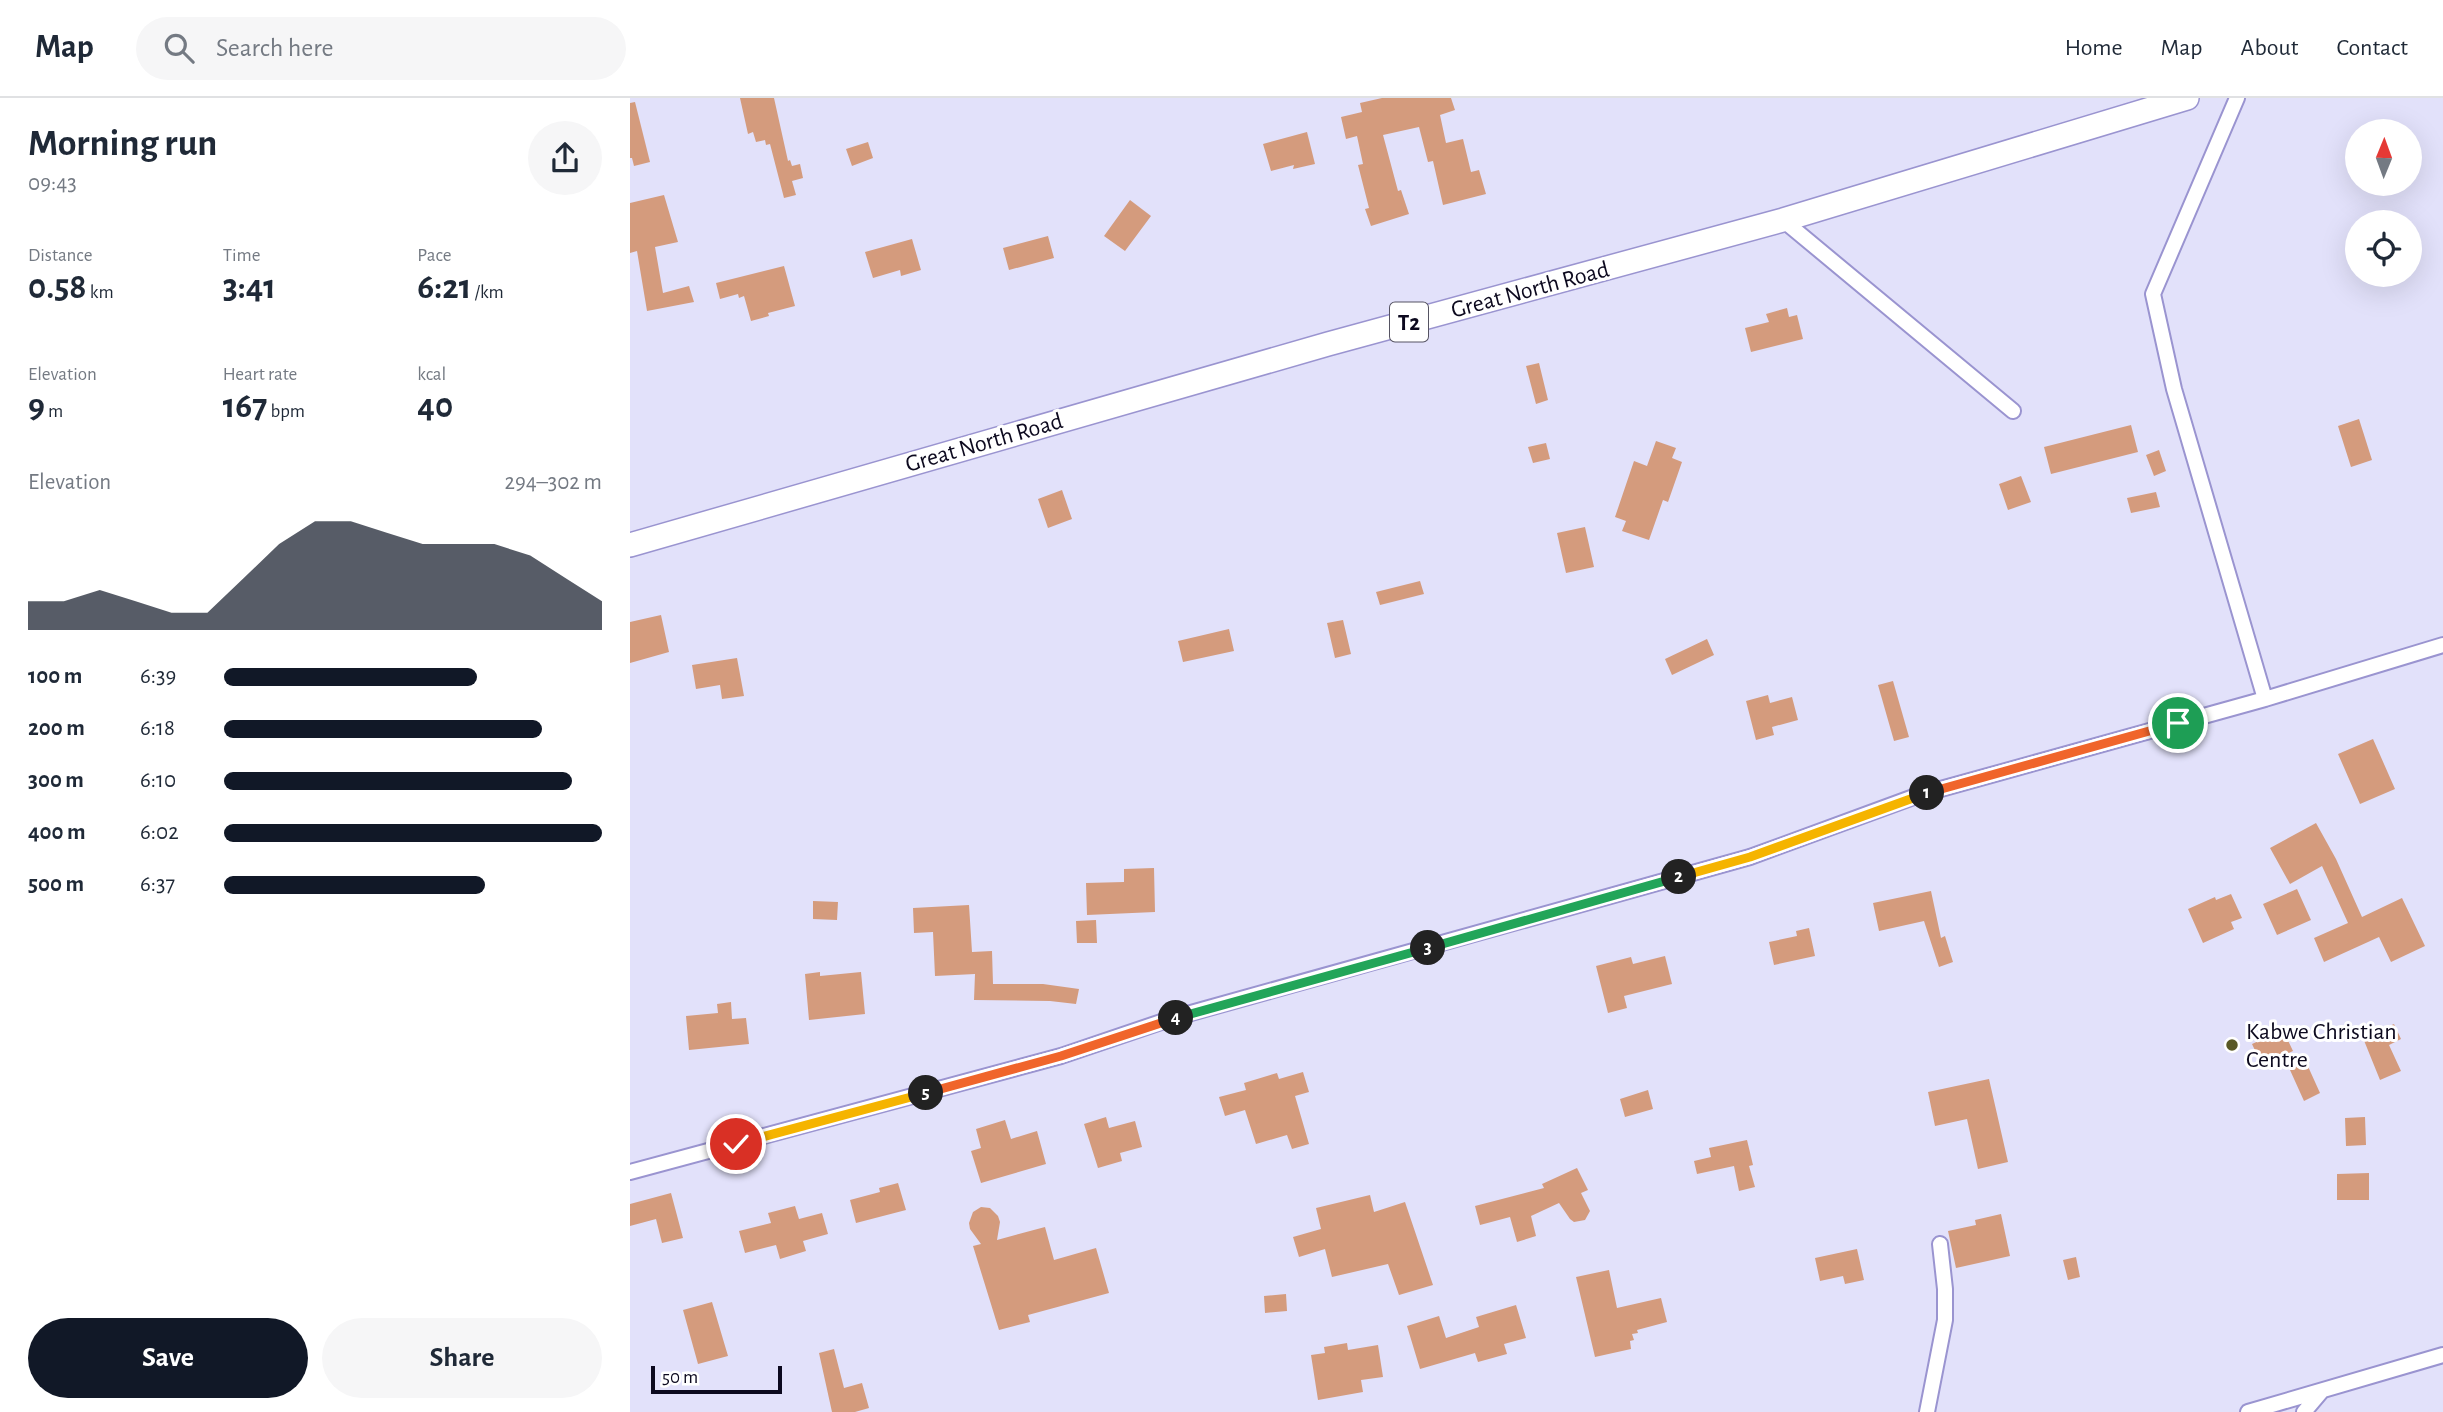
<!DOCTYPE html>
<html lang="en">
<head>
<meta charset="utf-8">
<style>
	:root { --surface:#fff; --page:#f6f6f7; --text:#1f2937; --muted:#747a83; --line:#e0e1e3; --accent:#111827 }
	body { margin:0; font-family:"Alegreya Sans",sans-serif; background:var(--page); color:var(--text); height:100vh; display:flex; flex-direction:column; font-size:26px; white-space:nowrap }
	* { box-sizing:border-box; margin:0 }
	p { font-size:23px; color:var(--muted) }
	.icon { flex:none; width:38px; height:38px; fill:none; stroke:currentColor; stroke-width:2; stroke-linecap:round; stroke-linejoin:round }
	.map { position:relative; flex:1; overflow:hidden }
	.details { display:flex; flex-direction:column; background:var(--surface); width:630px }
	.details>* { flex:none }
	.needle { width:46px; rotate:1deg }
	.fabs { position:absolute; left:1715px; top:21px; display:grid; gap:14px }
	.fabs a { display:grid; place-items:center; width:77px; height:77px; border-radius:50%; background:var(--surface); box-shadow:0 7px 28px #0002; font-size:35px }
	.scale { position:absolute; left:21px; bottom:18px; width:131px; box-sizing:border-box; padding-left:7px; border:4px solid #0c091e; border-top:0; font-size:19px; line-height:24px; white-space:nowrap; color:#0c091e; -webkit-text-stroke:5px #fff; paint-order:stroke }
	.pin { position:absolute; display:grid; place-items:center; width:60px; height:60px; color:#fff; margin:-30px; border:4px solid #fff; border-radius:50%; box-shadow:0 2px 7px #0007 }
	.km { position:absolute; width:35px; height:35px; margin:-18px; border-radius:50%; background:#222; color:#fff; font-size:19px; line-height:35px; text-align:center }
	.round { display:grid; place-items:center; flex:none; width:74px; height:74px; border-radius:37px; background:var(--page) }
	.headline { display:flex; align-items:center; justify-content:space-between; height:119px; padding:0 28px }
	h1 { font-size:38px; font-weight:600; line-height:52px }
	.metrics { display:grid; grid-template-columns:repeat(3,1fr); gap:10px; height:119px; padding:7px 28px }
	.metrics div { display:grid; align-content:center }
	.metrics b { font-size:35px; font-weight:600 }
	.metrics small { font-size:19px; font-weight:400 }
	.metrics p { font-size:19px }
	.chart { height:196px; padding:14px 28px }
	.chart p { display:flex; justify-content:space-between }
	.chart svg { width:100%; height:126px; margin-top:7px; fill:var(--accent); opacity:.7 }
	.action { display:flex; gap:14px; margin-top:auto; padding:14px 28px }
	.action a { flex:1; height:80px; border-radius:42px; background:var(--accent); color:#fff; font-size:28px; font-weight:600; line-height:80px; text-align:center }
	.action a+a { background:var(--page); color:var(--text) }
	ul { padding:0 28px; list-style:none; font-size:23px }
	li { display:grid; grid-template-columns:112px 84px 1fr; align-items:center; height:52px }
	li i { height:18px; border-radius:9px; background:var(--accent) }
	header { display:flex; align-items:center; gap:42px; box-sizing:border-box; height:98px; padding:0 35px; background:var(--surface); border-bottom:2px solid var(--line) }
	header strong { font-size:33px }
	nav { display:flex; gap:38px; margin-inline-start:auto; font-size:24px }
	.search { width:490px; height:63px; background:var(--page); display:flex; align-items:center; gap:18px; box-sizing:border-box; padding:0 24px; border-radius:38px; color:var(--muted); font-size:26px }
	main { display:flex; flex:1; min-height:0 }
	.map>svg:first-child { display:block }
	.building { fill:#d49b7d }
	.lines { fill:none; stroke-linecap:round; stroke-linejoin:round }
	.minor-casing { stroke:#9a94d0; stroke-width:18 }
	.trunk-casing { stroke:#9a94d0; stroke-width:26 }
	.minor { stroke:#fff; stroke-width:14 }
	.trunk { stroke:#fff; stroke-width:23 }
	.split-1-casing { stroke:#fff; stroke-width:14 }
	.split-2-casing { stroke:#fff; stroke-width:14 }
	.split-3-casing { stroke:#fff; stroke-width:14 }
	.split-4-casing { stroke:#fff; stroke-width:14 }
	.split-5-casing { stroke:#fff; stroke-width:14 }
	.split-6-casing { stroke:#fff; stroke-width:14 }
	.split-1 { stroke:#f0652b; stroke-width:9 }
	.split-2 { stroke:#f5b400; stroke-width:9 }
	.split-3 { stroke:#22a559; stroke-width:9 }
	.split-4 { stroke:#22a559; stroke-width:9 }
	.split-5 { stroke:#f0652b; stroke-width:9 }
	.split-6 { stroke:#f5b400; stroke-width:9 }
	.poi-dot { fill:#595825; stroke:#fff; stroke-width:2.5 }
	.labels { text-anchor:middle; stroke-width:6; stroke-linejoin:round; paint-order:stroke }
	.shield { fill:#fff; stroke:#555362; stroke-width:2 }
	.shield-label { font-size:23px; font-weight:bold; fill:#0c091e }
	.street-label { font-size:24px; fill:#0c091e; stroke:#fff }
	.poi-label { font-size:24px; fill:#0c091e; stroke:#fff; text-anchor:start }
</style>
</head>
<body>
<header>
<strong>Map</strong>
<div class="search"><svg class="icon" aria-label="search" viewBox="0 0 24 24"><circle cx="10" cy="10" r="6"/><path d="M15 15l6 6"/></svg>Search here</div>
<nav><a>Home</a><a>Map</a><a>About</a><a>Contact</a></nav>
</header>
<main>
<section class="details">
<div class="headline"><div><h1>Morning run</h1><p>09:43</p></div><a class="round"><svg class="icon" aria-label="share" viewBox="0 0 24 24"><path d="M12 15V3M7 8l5-5 5 5M5 13v7h14v-7"/></svg></a></div>
<div class="metrics">
<div><p>Distance</p><b>0.58<small> km</small></b></div>
<div><p>Time</p><b>3:41</b></div>
<div><p>Pace</p><b>6:21<small> /km</small></b></div>
</div>
<div class="metrics">
<div><p>Elevation</p><b>9<small> m</small></b></div>
<div><p>Heart rate</p><b>167<small> bpm</small></b></div>
<div><p>kcal</p><b>40</b></div>
</div>
<div class="chart"><p><span>Elevation</span>294–302 m</p>
<svg viewBox="0 0 160 44" preserveAspectRatio="none"><path d="M0 44V34L10 34L20 30L30 34L40 38L50 38L60 26L70 14L80 6L90 6L100 10L110 14L120 14L130 14L140 18L150 26L160 34V44z"/></svg>
</div>
<ul>
<li><b>100 m</b>6:39<i style="width:67%"></i></li>
<li><b>200 m</b>6:18<i style="width:84%"></i></li>
<li><b>300 m</b>6:10<i style="width:92%"></i></li>
<li><b>400 m</b>6:02<i style="width:100%"></i></li>
<li><b>500 m</b>6:37<i style="width:69%"></i></li>
</ul>
<div class="action"><a>Save</a><a>Share</a></div>
</section>
<div class="map">
<svg width="1813" height="1314" viewBox="0 0 1813 1314">
	<rect width="100%" height="100%" fill="#e2e1fa"/>
	<!-- building -->
	<path class="building" d="M110 0H144L158 63 160 62 162 68 170 66 173 80 162 83 166 97 154 100 140 46 136 47 135 42 126 44 123 34 118 36Z
		M752 0H821L825 12 810 17 816 45 833 41 841 74 849 72 856 96 813 107 803 63 798 64 789 29 753 37 768 93 771 92 779 116 741 128 735 111 739 110 728 67 733 66 727 38 716 41 711 19 732 14 730 5Z
		M5 4 20 64 4 68 2 60H0V5Z
		M677 34 685 66 663 71 664 67 641 73 633 46Z
		M238 44 243 60 222 68 216 51Z
		M34 97 48 144 25 149 33 195 59 188 64 204 17 213 7 153 0 155V105Z
		M500 102 521 118 495 153 474 138Z
		M418 138 424 160 379 172 373 150Z
		M282 141 291 172 271 178 270 172 243 180 235 154Z
		M154 168 165 208 138 215 139 218 121 223 114 198 109 200 108 196 90 201 86 185Z
		M1157 210 1159 219 1167 217 1173 241 1121 254 1115 230 1139 224 1136 216Z
		M909 265 918 302 906 306 896 268Z
		M1729 321 1742 362 1721 369 1708 328Z
		M1501 327 1508 354 1421 376 1414 349Z
		M1026 343 1046 350 1042 360 1052 364 1038 404 1033 402 1019 442 992 433 996 423 985 419 1004 363 1017 368Z
		M916 345 920 361 903 365 898 349Z
		M1529 352 1536 373 1524 378 1516 357Z
		M1391 378 1401 404 1378 412 1369 386Z
		M432 392 442 421 418 430 408 401Z
		M1526 394 1530 409 1501 415 1497 400Z
		M955 429 964 469 936 475 927 435Z
		M790 483 794 496 750 507 746 494Z
		M31 517 39 554 0 565V524Z
		M713 522 721 556 705 560 697 525Z
		M599 531 604 553 553 564 548 543Z
		M1077 541 1084 557 1042 577 1035 561Z
		M107 560 114 598 92 601 90 587 66 591 62 567Z
		M1263 583 1279 639 1264 643 1248 587Z
		M1138 597 1140 605 1162 599 1168 622 1142 629 1144 637 1126 642 1116 603Z
		M1743 641 1765 691 1730 706 1708 656Z
		M1686 725 1706 761 1732 819 1772 800 1795 848 1761 864 1749 839 1694 864 1684 840 1718 825 1692 768 1660 786 1640 750Z
		M524 770 525 814 457 817 456 785 494 784V771Z
		M1667 791 1681 822 1647 837 1633 806Z
		M1301 793 1311 840 1315 838 1323 864 1309 869 1294 823 1249 833 1243 805Z
		M1601 796 1612 820 1601 824 1604 831 1573 845 1558 811 1585 799 1586 802Z
		M183 803 208 804 207 822 183 821Z
		M339 807 342 854 362 853 363 886H413L449 891 446 906 420 903 344 902 345 876 305 878 303 834 284 835 283 810Z
		M466 822 467 845H447L446 823Z
		M1179 830 1185 858 1144 867 1139 844 1167 838 1166 833Z
		M1035 858 1042 886 994 898 997 910 978 915 966 868 1001 859 1003 866Z
		M190 874V878L231 874 235 916 179 922 175 876Z
		M101 904 102 921 116 920 119 946 59 952 56 918 88 915 87 906Z
		M1764 926 1771 941 1759 947 1771 973 1750 982 1733 940Z
		M1653 932 1663 953 1632 967 1622 946Z
		M1676 964 1690 995 1674 1003 1660 972Z
		M673 974 679 994 665 998 679 1046 662 1051 657 1037 626 1046 615 1012 595 1018 589 999 616 992 614 985 647 975 649 981Z
		M1359 981 1378 1064 1348 1071 1337 1021 1305 1028 1298 994Z
		M1018 992 1023 1011 995 1019 990 1001Z
		M476 1019 479 1030 505 1023 512 1049 490 1055 492 1063 468 1070 454 1026Z
		M1735 1019 1736 1047 1716 1048 1715 1020Z
		M375 1022 381 1041 407 1033 416 1066 351 1085 341 1053 351 1050 346 1031Z
		M1117 1042 1123 1067 1119 1068 1125 1089 1109 1093 1104 1068 1067 1076 1064 1063 1081 1059 1079 1050Z
		M947 1070 958 1092 951 1095 960 1113 955 1122 944 1124 940 1121 929 1105 901 1118 906 1138 887 1144 880 1119 850 1127 845 1108 914 1090 912 1086Z
		M1739 1075V1102H1707V1076Z
		M268 1085 276 1112 226 1125 220 1102 250 1094 249 1090Z
		M41 1095 53 1140 32 1145 26 1121 0 1128V1106Z
		M740 1097 744 1114 775 1104 803 1187 769 1197 758 1166 702 1179 695 1151 669 1159 663 1139 691 1131 686 1110Z
		M165 1108 169 1121 192 1115 198 1136 173 1143 176 1153 150 1161 146 1147 115 1155 109 1133 141 1125 138 1115Z
		M351 1109 360 1110 368 1118 370 1124 367 1142 415 1129 424 1162 466 1150 479 1195 398 1217 400 1224 369 1232 343 1148 351 1146 340 1131 339 1125 343 1114Z
		M1371 1116 1380 1158 1326 1170 1318 1133 1346 1127 1345 1122Z
		M1227 1151 1234 1182 1215 1186 1213 1178 1190 1183 1185 1160Z
		M1446 1159 1450 1179 1438 1182 1433 1162Z
		M979 1172 987 1210 1031 1200 1037 1224 1007 1232 1008 1235 1002 1236 1004 1242 1000 1243 1001 1251 965 1259 946 1179Z
		M656 1196 657 1213 635 1215 634 1198Z
		M82 1204 98 1258 68 1266 53 1212Z
		M886 1207 896 1240 874 1246 877 1256 848 1264 845 1255 790 1271 777 1228 809 1218 816 1240 849 1229 846 1219Z
		M717 1245 718 1252 748 1247 753 1279 731 1282 733 1294 688 1302 681 1257 695 1255 694 1249Z
		M204 1251 214 1290 232 1285 239 1310 225 1314H202L189 1255Z"/>
	<g class="lines">
		<!-- minor casing -->
		<g class="minor-casing">
			<path id="minor" d="M1607 0 1523 196 1544 291 1635 601
				M1153 122 1383 313
				M0 1074 431 958 543 920 1120 759 1289 697 1635 601 1813 547
				M1297 1314 1315 1222V1191L1310 1146
				M1618 1314 1813 1257
				M1674 1314 1691 1294"/>
		</g>
		<!-- trunk casing -->
		<g class="trunk-casing">
			<path id="trunk" d="M0 447 698 246 1153 122 1557 0"/>
		</g>
		<!-- minor -->
		<use href="#minor" class="minor"/>
		<!-- trunk -->
		<use href="#trunk" class="trunk"/>
	</g>
	<g class="lines">
		<!-- split-1 casing -->
		<g class="split-1-casing">
			<path id="split-1" d="M1297 695 1548 625"/>
		</g>
		<!-- split-2 casing -->
		<g class="split-2-casing">
			<path id="split-2" d="M1049 779 1120 759 1297 695"/>
		</g>
		<!-- split-3 casing -->
		<g class="split-3-casing">
			<path id="split-3" d="M798 850 1049 779"/>
		</g>
		<!-- split-4 casing -->
		<g class="split-4-casing">
			<path id="split-4" d="M546 920 798 850"/>
		</g>
		<!-- split-5 casing -->
		<g class="split-5-casing">
			<path id="split-5" d="M296 995 431 958 546 920"/>
		</g>
		<!-- split-6 casing -->
		<g class="split-6-casing">
			<path id="split-6" d="M106 1046 296 995"/>
		</g>
		<!-- split-1 -->
		<use href="#split-1" class="split-1"/>
		<!-- split-2 -->
		<use href="#split-2" class="split-2"/>
		<!-- split-3 -->
		<use href="#split-3" class="split-3"/>
		<!-- split-4 -->
		<use href="#split-4" class="split-4"/>
		<!-- split-5 -->
		<use href="#split-5" class="split-5"/>
		<!-- split-6 -->
		<use href="#split-6" class="split-6"/>
	</g>
	<!-- markers -->
	<circle class="poi-dot" cx="1602" cy="947" r="7"/>
	<g class="labels">
		<!-- shield labels -->
		<rect class="shield" x="760" y="204.5" width="38" height="39" rx="5"/>
		<g class="shield-label">
			<text x="779" y="232">T2</text>
		</g>
		<!-- street labels -->
		<g class="street-label">
			<text transform="translate(900 191) rotate(-15)" y="8">Great North Road</text>
			<text transform="translate(354 344) rotate(-16)" y="8">Great North Road</text>
		</g>
		<!-- poi labels -->
		<g class="poi-label">
			<text x="1616" y="941">Kabwe Christian<tspan x="1616" dy="28">Centre</tspan></text>
		</g>
	</g>
</svg>
<div class="fabs">
<a><svg class="needle" viewBox="-14 -14 28 28"><path d="M0-13l5 13h-10z" fill="#e53935"/><path d="M0 13l5-13h-10z" fill="#747a83"/></svg></a>
<a><svg class="icon" aria-label="locate" viewBox="0 0 24 24"><circle cx="12" cy="12" r="6"/><path d="M12 2v4M12 18v4M2 12h4M18 12h4"/></svg></a>
</div>
<div class="scale">50 m</div>
<div class="pin" style="left:1548px;top:625px;background:#1e9e55"><svg class="icon" aria-label="arrive" viewBox="0 0 24 24"><path d="M6 21V4h12l-3 4 3 4H6"/></svg></div>
<div class="pin" style="left:106px;top:1046px;background:#d93025"><svg class="icon" aria-label="check" viewBox="0 0 24 24"><path d="M5 12l5 5 9-10"/></svg></div>
<b class="km" style="left:1297px;top:695px">1</b>
<b class="km" style="left:1049px;top:779px">2</b>
<b class="km" style="left:798px;top:850px">3</b>
<b class="km" style="left:546px;top:920px">4</b>
<b class="km" style="left:296px;top:995px">5</b>
</div>
</main>
</body>
</html>
